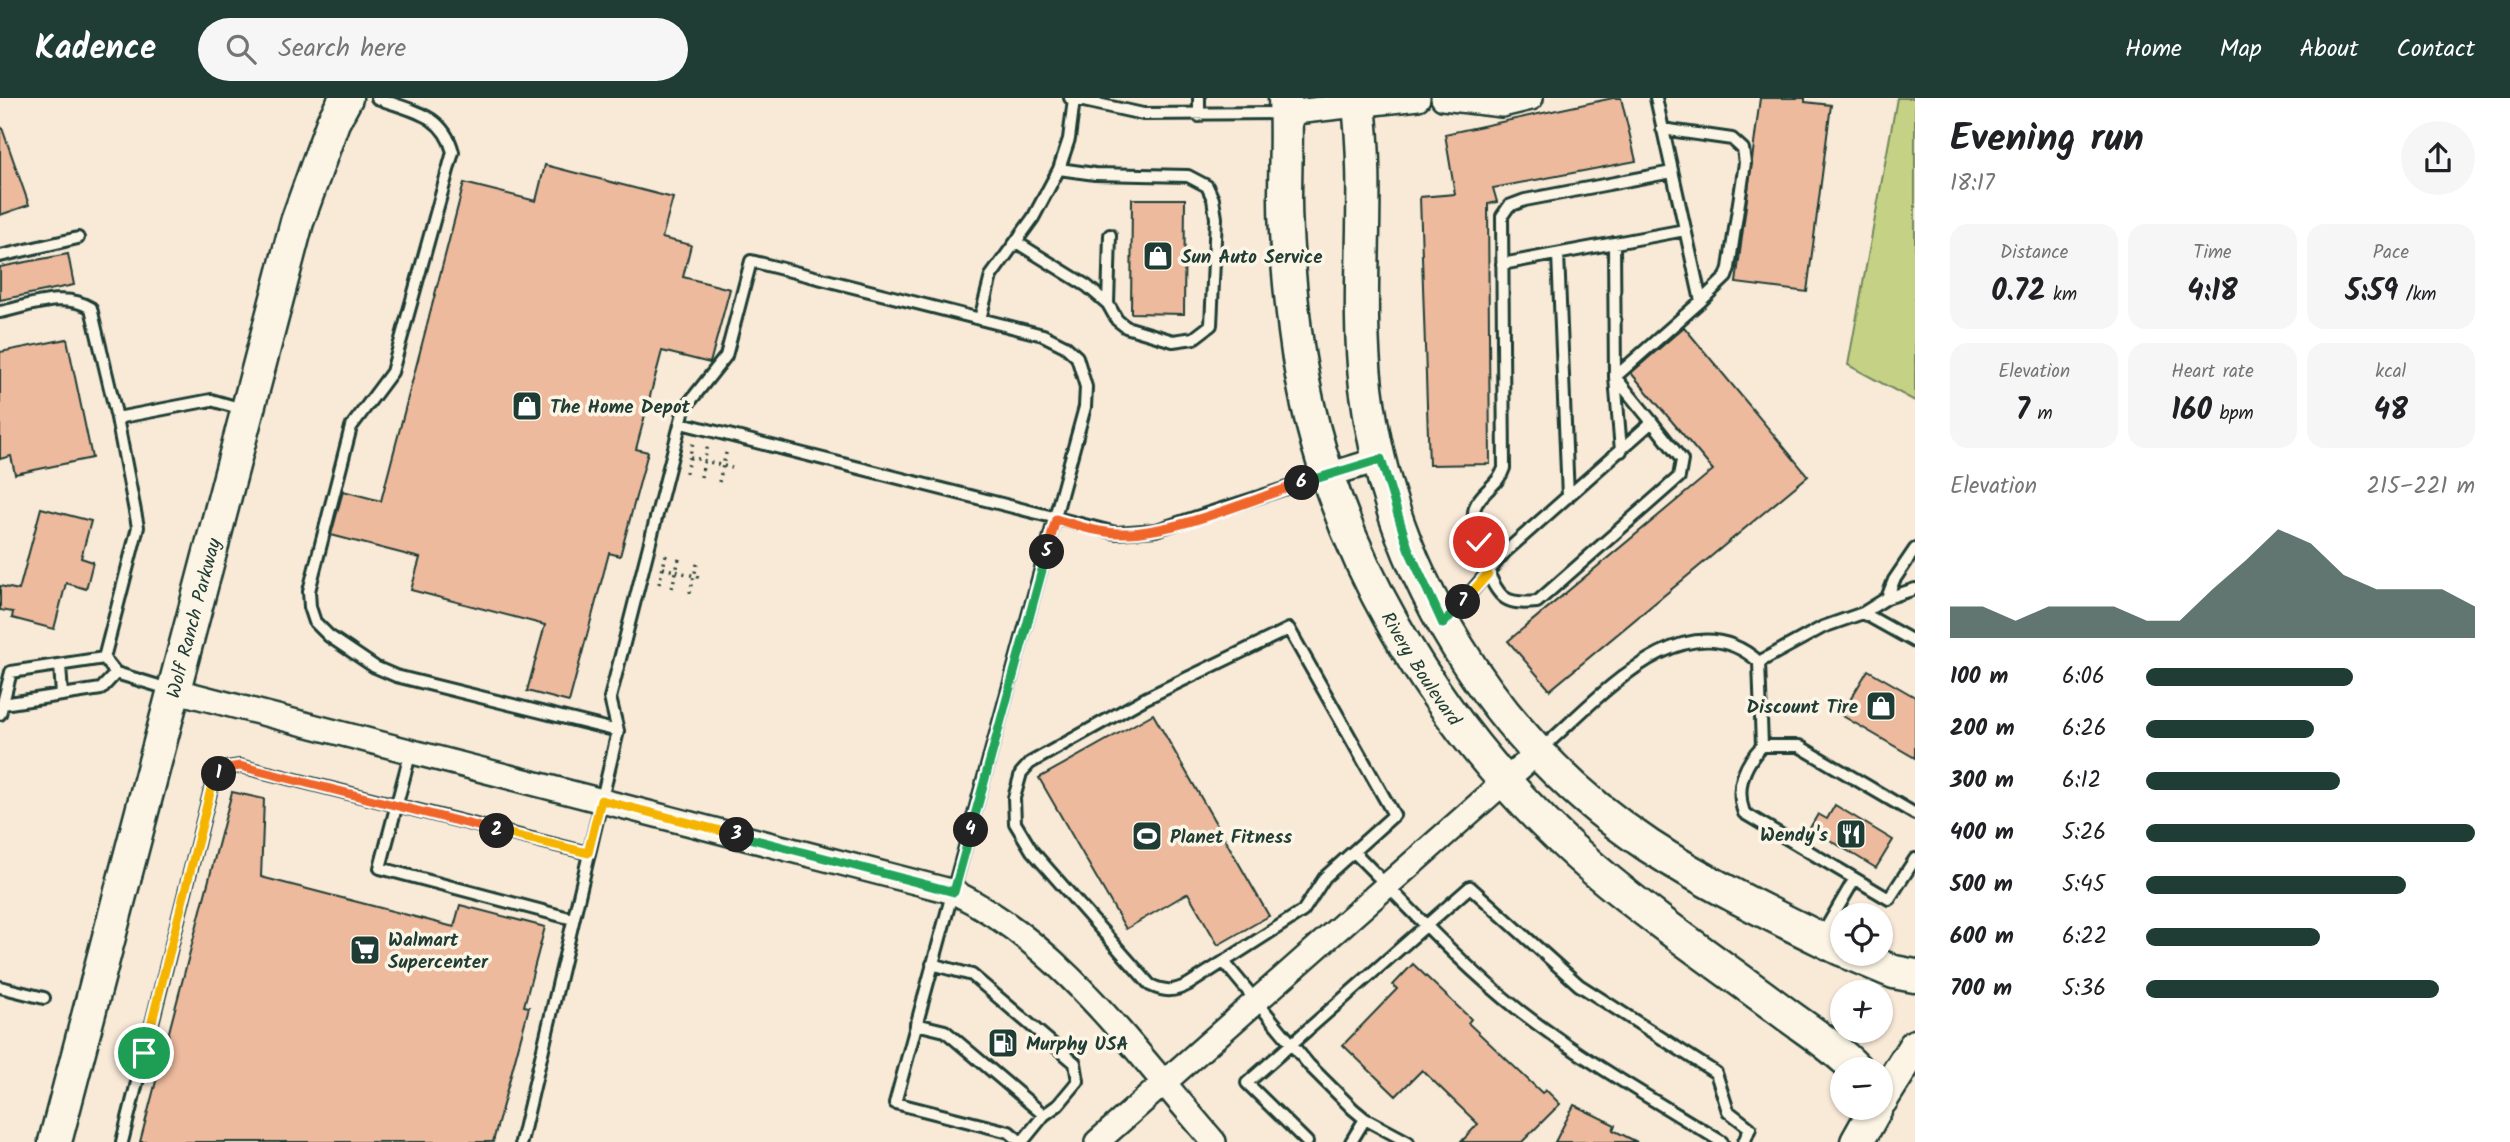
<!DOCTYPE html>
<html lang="en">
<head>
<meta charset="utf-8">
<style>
	:root { --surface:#fff; --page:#f6f6f6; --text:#202124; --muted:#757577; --accent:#1f3d34 }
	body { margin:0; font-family:Kalam,sans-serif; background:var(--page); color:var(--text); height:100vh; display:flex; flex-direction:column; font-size:26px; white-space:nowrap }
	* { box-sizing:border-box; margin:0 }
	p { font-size:23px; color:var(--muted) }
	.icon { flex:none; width:38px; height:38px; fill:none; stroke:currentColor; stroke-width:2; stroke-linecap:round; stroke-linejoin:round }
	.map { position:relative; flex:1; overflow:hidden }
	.drawer { display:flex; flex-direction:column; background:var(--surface); width:595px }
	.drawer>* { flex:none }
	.buttons { position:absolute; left:1830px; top:805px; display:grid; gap:14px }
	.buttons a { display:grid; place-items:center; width:63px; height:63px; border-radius:50%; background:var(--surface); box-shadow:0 2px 5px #0004; font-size:35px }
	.pin { position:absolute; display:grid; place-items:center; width:60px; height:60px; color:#fff; margin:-30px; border:4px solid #fff; border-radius:50%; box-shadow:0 2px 7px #0007 }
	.km { position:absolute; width:35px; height:35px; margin:-18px; border-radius:50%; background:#222; color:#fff; font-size:19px; line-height:35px; text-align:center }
	.round { display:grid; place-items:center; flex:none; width:74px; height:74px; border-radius:37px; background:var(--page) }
	.summary { display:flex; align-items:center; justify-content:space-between; height:119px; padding:0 35px }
	h1 { font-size:38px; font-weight:700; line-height:52px }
	.figures { display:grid; grid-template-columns:repeat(3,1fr); gap:10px; height:119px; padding:7px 35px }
	.figures div { display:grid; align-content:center; border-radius:18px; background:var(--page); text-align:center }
	.figures b { font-size:30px; font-weight:700 }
	.figures small { font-size:19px; font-weight:400 }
	.figures p { font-size:19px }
	.chart { height:196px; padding:14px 35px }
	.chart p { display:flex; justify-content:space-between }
	.chart svg { width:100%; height:126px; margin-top:7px; fill:var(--accent); opacity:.7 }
	ul { padding:0 35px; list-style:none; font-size:23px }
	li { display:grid; grid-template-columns:112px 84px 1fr; align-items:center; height:52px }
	li i { height:18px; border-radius:9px; background:var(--accent) }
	header { display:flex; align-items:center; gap:42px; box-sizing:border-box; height:98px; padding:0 35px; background:var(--accent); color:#fff }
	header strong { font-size:33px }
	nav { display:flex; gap:38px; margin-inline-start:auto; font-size:24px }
	.search { width:490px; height:63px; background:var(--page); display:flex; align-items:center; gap:18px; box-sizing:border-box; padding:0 24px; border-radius:38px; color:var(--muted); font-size:26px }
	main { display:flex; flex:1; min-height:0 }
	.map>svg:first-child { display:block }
	.green { fill:#c5d286; stroke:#72885d; stroke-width:2 }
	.building { fill:#edba9e; stroke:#1f3d34; stroke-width:2 }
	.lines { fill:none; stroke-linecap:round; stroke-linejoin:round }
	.lane-casing { stroke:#1f3d34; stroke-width:16 }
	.street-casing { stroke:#1f3d34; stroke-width:28 }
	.secondary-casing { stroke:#1f3d34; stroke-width:37 }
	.path { stroke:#1f3d34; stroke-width:3.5; stroke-dasharray:2 5; stroke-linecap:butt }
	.lane { stroke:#fcf5e5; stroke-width:10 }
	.street { stroke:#fcf5e5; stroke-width:23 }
	.secondary { stroke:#fcf5e5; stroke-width:32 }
	.split-1-casing { stroke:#fff; stroke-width:14 }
	.split-2-casing { stroke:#fff; stroke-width:14 }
	.split-3-casing { stroke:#fff; stroke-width:14 }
	.split-4-casing { stroke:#fff; stroke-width:14 }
	.split-5-casing { stroke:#fff; stroke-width:14 }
	.split-6-casing { stroke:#fff; stroke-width:14 }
	.split-7-casing { stroke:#fff; stroke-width:14 }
	.split-8-casing { stroke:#fff; stroke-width:14 }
	.split-1 { stroke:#f5b400; stroke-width:9 }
	.split-2 { stroke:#f0652b; stroke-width:9 }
	.split-3 { stroke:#f5b400; stroke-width:9 }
	.split-4 { stroke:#22a559; stroke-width:9 }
	.split-5 { stroke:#22a559; stroke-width:9 }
	.split-6 { stroke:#f0652b; stroke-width:9 }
	.split-7 { stroke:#22a559; stroke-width:9 }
	.split-8 { stroke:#f5b400; stroke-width:9 }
	.labels { text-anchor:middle; stroke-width:7; stroke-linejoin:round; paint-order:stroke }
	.poi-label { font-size:19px; font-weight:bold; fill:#1f3d34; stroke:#fcf5e5; text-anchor:start }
	.street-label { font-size:19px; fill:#1f3d34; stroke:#fcf5e5 }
</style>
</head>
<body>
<header>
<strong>Kadence</strong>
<div class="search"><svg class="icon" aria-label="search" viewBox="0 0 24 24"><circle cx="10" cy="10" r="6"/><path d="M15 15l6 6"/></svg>Search here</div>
<nav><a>Home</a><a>Map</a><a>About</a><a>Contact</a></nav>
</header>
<main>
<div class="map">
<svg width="1915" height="1044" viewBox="0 0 1915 1044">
	<rect width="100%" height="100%" fill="#f9e9d7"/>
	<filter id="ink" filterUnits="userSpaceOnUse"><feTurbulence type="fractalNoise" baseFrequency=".0143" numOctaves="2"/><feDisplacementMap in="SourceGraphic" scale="14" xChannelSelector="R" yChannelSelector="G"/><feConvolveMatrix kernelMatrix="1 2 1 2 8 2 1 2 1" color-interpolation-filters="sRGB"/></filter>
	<g filter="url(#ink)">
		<!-- green -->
		<path class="green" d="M1897 0H1915V303L1848 267Z"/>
		<!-- building -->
		<path class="building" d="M1613 0H1621L1636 63 1493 90 1497 104 1488 106 1490 366 1429 367 1420 99 1455 96 1445 36Z
			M1760 0H1805V4L1831 7 1807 194 1736 185Z
			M2 30 29 107 0 117V31Z
			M545 67 673 100 662 140 691 147 683 179 730 191 710 265 662 253 636 351 648 354 620 458 609 455 569 604 527 593 545 527 411 492 420 460 331 437 343 393 381 403 464 85 536 103Z
			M1132 101H1185L1184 216 1131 215Z
			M68 156 74 187 0 202V169Z
			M1684 229 1808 378 1550 592 1508 543 1713 372 1631 275Z
			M67 241 92 360 15 376 11 358 0 361V254Z
			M41 410 91 423 81 460 93 464 86 491 66 485 54 531 12 520 13 514 0 512V488L19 492Z
			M1868 572 1915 599V660L1841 617Z
			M1153 616 1269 818 1218 847 1188 795 1126 831 1039 680Z
			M232 694 264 701 261 779 454 829 460 807 545 829 524 908 529 909 493 1044H140Z
			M1835 707 1893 742 1876 770 1810 730 1818 716 1827 721Z
			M1413 866 1471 921 1468 925 1542 995 1546 992 1560 1006 1522 1044H1461L1478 1026 1422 972 1396 998 1343 947 1397 891 1393 887Z
			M1574 1007 1615 1027 1613 1032 1637 1044H1555Z"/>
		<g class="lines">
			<!-- lane casing -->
			<g class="lane-casing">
				<path id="lane" d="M377 0C411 13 443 15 453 54L392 274 351 329 309 493 310 509 315 524 329 538 375 569 396 578 618 633
					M1070 0 1143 16 1283 15
					M1199 18V0
					M1662 31 1732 41 1743 51 1745 65 1729 170 1726 179 1701 203
					M1016 144 1087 188 1108 206 1117 222 1126 229 1173 243 1194 240 1211 227 1216 120 1213 101 1207 88 1188 78 1095 76 1059 71
					M1614 145 1615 279 1621 353
					M1558 156 1568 399
					M0 158 78 140
					M1502 166 1685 132
					M1108 206 1110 137
					M0 214C29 208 65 193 91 210L117 320 211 302 246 312
					M980 221 991 178 1033 120 1059 71 1069 41 1074 1
					M1652 324 1682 362 1679 379 1537 504C1527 505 1514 506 1505 500 1489 490 1469 427 1475 409 1481 393 1499 387 1504 370L1502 118 1509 108 1525 102 1672 74
					M681 325 1116 435 1156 432 1324 378
					M1887 500 1894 482 1915 451
					M1863 515 1887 500 1915 491
					M1448 521 1505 454 1652 324 1615 279 1701 203 1656 0
					M1289 531 1394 717 1325 779 1303 813 1189 886C1174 894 1165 894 1150 887L1032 753 1015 725 1014 700 1021 675 1030 665 1146 600Z
					M104 560 138 429 117 320
					M1759 564 1823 529 1863 515 1915 544
					M60 567 62 597
					M3 606 101 591 116 575
					M0 616 11 574 104 560 116 575 172 592
					M1540 652C1596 604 1684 497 1759 564L1762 648
					M411 653 380 770 573 821
					M1915 716 1799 648H1762C1744 667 1735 690 1744 715L1889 801 1915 761
					M1354 754C1408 808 1460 866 1520 913 1583 962 1654 1002 1722 1044
					M1822 837 1854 782
					M1224 864 1309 967 1353 1011 1365 1021 1408 1044
					M932 866 972 877 1075 965 1078 983 1058 1007 1044 1017
					M0 889 44 900
					M916 926 945 933 1044 1017 1022 1044
					M122 1044 212 687 227 670 240 668 588 755
					M521 1044 618 633 610 600 684 311 726 258 751 163 1043 237 1065 248 1077 259 1086 289 1085 309 895 1005 1009 1034 1021 1044
					M1307 1044 1247 985 1470 789 1579 887 1716 975 1728 1013 1750 1030 1744 1044
					M1351 1044 1365 1021"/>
			</g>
			<!-- street casing -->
			<g class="street-casing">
				<path id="street" d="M1443 0 1502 7 1531 0
					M1286 15 1418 0
					M1328 377 1381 361
					M173 592 954 794C1062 847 1136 955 1214 1044
					M1097 1044 1538 654"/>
			</g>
			<!-- secondary casing -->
			<g class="secondary-casing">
				<g id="secondary">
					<path id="s1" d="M1285 0C1287 34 1285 68 1285 102 1285 145 1290 190 1295 233 1321 442 1436 635 1594 771 1655 823 1722 868 1786 916 1809 933 1836 950 1856 971"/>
					<path d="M1358 0C1371 96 1355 193 1366 289 1388 473 1494 645 1649 748 1710 788 1778 820 1843 852"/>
					<path d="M1851 856 1894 874 1915 878"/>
					<path d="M1881 1002 1915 948"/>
					<path id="s2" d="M55 1044 297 124 333 24 346 0"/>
					<path d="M1857 1044 1876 1010"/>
				</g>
			</g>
			<!-- path -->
			<path class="path" d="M690 359 732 370
				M686 375 693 344
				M701 379 708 346
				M719 384 727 351
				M663 470 703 480
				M659 486 667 453
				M672 490 680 457
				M690 495 698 462"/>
			<!-- lane -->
			<use href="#lane" class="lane"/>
			<!-- street -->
			<use href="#street" class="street"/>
			<!-- secondary -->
			<use href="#secondary" class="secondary"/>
		</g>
	</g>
	<g class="lines" filter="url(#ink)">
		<!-- split-1 casing -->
		<g class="split-1-casing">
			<path id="split-1" d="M144 955 212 687 219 676"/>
		</g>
		<!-- split-2 casing -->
		<g class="split-2-casing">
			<path id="split-2" d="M219 676 227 670 240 668 497 733"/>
		</g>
		<!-- split-3 casing -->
		<g class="split-3-casing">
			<path id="split-3" d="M497 733 588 755 601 702 737 737"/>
		</g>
		<!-- split-4 casing -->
		<g class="split-4-casing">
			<path id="split-4" d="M737 737 954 794 971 732"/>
		</g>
		<!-- split-5 casing -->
		<g class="split-5-casing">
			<path id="split-5" d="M971 732 1047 454"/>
		</g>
		<!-- split-6 casing -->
		<g class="split-6-casing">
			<path id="split-6" d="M1047 454 1056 421C1076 427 1098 435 1119 435 1172 437 1250 402 1302 385"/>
		</g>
		<!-- split-7 casing -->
		<g class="split-7-casing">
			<path id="split-7" d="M1302 385 1381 361 1408 450 1443 526 1463 504"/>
		</g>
		<!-- split-8 casing -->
		<g class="split-8-casing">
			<path id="split-8" d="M1463 504 1488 476 1479 444"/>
		</g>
		<!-- split-1 -->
		<use href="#split-1" class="split-1"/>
		<!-- split-2 -->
		<use href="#split-2" class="split-2"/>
		<!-- split-3 -->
		<use href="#split-3" class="split-3"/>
		<!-- split-4 -->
		<use href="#split-4" class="split-4"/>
		<!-- split-5 -->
		<use href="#split-5" class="split-5"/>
		<!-- split-6 -->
		<use href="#split-6" class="split-6"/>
		<!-- split-7 -->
		<use href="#split-7" class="split-7"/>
		<!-- split-8 -->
		<use href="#split-8" class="split-8"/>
	</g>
	<!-- icons -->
	<defs>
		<g id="shop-square" transform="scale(1.575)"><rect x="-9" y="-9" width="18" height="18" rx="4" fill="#1f3d34" stroke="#fcf5e5"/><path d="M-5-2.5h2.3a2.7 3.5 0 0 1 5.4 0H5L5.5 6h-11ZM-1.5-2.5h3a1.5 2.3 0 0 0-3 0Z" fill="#fff"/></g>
		<g id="restaurant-square" transform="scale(1.575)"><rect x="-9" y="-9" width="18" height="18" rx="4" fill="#1f3d34" stroke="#fcf5e5"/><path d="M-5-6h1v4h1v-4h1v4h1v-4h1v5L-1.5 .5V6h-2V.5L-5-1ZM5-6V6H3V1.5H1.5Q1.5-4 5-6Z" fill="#fff"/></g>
		<g id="stadium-square" transform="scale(1.575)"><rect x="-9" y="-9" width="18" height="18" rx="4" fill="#1f3d34" stroke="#fcf5e5"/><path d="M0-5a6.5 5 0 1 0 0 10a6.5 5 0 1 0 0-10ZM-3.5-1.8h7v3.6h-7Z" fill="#fff"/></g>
		<g id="supermarket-square" transform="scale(1.575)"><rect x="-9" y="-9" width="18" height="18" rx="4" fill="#1f3d34" stroke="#fcf5e5"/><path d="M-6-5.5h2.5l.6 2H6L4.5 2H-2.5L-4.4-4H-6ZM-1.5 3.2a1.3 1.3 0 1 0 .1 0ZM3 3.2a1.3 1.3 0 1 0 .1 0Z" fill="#fff"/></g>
		<g id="fuel-square" transform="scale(1.575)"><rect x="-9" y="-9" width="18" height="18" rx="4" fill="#1f3d34" stroke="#fcf5e5"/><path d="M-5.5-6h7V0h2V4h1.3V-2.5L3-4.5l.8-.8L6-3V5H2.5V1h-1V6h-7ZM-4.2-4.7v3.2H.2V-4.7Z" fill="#fff"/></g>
	</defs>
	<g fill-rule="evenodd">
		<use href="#shop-square" x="1158" y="158"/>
		<use href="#shop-square" x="527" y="308"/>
		<use href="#shop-square" x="1881" y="608"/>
		<use href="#restaurant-square" x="1851" y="736"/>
		<use href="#stadium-square" x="1147" y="738"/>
		<use href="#supermarket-square" x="365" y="852"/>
		<use href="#fuel-square" x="1003" y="945"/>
	</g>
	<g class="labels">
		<!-- poi labels -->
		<g class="poi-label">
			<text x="1181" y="165">Sun Auto Service</text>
			<text x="550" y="315">The Home Depot</text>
			<text x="1858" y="615" text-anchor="end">Discount Tire</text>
			<text x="1828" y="743" text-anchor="end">Wendy's</text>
			<text x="1170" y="745">Planet Fitness</text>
			<text x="388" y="848">Walmart<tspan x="388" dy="22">Supercenter</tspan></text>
			<text x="1026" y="952">Murphy USA</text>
		</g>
		<!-- street labels -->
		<g class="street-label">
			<text dy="7" stroke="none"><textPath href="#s2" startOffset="542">Wolf Ranch Parkway</textPath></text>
			<text dy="7" stroke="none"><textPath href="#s1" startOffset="597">Rivery Boulevard</textPath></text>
		</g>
	</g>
</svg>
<div class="buttons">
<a><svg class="icon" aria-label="locate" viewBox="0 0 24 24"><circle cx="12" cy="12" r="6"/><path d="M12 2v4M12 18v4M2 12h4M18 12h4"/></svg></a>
<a>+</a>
<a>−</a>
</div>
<div class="pin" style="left:144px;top:955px;background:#1e9e55"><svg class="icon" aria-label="arrive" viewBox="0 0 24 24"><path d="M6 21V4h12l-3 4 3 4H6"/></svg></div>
<div class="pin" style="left:1479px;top:444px;background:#d93025"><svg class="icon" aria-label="check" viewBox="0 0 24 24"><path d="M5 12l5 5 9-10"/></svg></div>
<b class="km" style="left:219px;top:676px">1</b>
<b class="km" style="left:497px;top:733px">2</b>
<b class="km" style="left:737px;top:737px">3</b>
<b class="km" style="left:971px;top:732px">4</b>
<b class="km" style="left:1047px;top:454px">5</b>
<b class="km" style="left:1302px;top:385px">6</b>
<b class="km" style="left:1463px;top:504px">7</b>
</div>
<section class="drawer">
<div class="summary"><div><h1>Evening run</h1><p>18:17</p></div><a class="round"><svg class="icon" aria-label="share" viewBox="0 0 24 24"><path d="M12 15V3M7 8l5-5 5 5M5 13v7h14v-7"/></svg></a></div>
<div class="figures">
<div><p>Distance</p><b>0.72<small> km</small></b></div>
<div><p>Time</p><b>4:18</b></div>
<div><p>Pace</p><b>5:59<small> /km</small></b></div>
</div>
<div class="figures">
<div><p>Elevation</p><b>7<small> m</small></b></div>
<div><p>Heart rate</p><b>160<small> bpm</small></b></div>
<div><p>kcal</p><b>48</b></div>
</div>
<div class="chart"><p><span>Elevation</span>215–221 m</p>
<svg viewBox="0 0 160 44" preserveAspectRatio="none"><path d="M0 44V33L10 33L20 38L30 33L40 33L50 33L60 38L70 38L80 27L90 17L100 6L110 11L120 22L130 27L140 27L150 27L160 33V44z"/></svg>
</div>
<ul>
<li><b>100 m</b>6:06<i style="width:63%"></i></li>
<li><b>200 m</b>6:26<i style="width:51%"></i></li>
<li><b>300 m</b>6:12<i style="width:59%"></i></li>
<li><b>400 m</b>5:26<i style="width:100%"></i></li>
<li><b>500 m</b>5:45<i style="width:79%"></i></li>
<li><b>600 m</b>6:22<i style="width:53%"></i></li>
<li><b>700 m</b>5:36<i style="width:89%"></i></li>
</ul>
</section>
</main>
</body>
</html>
